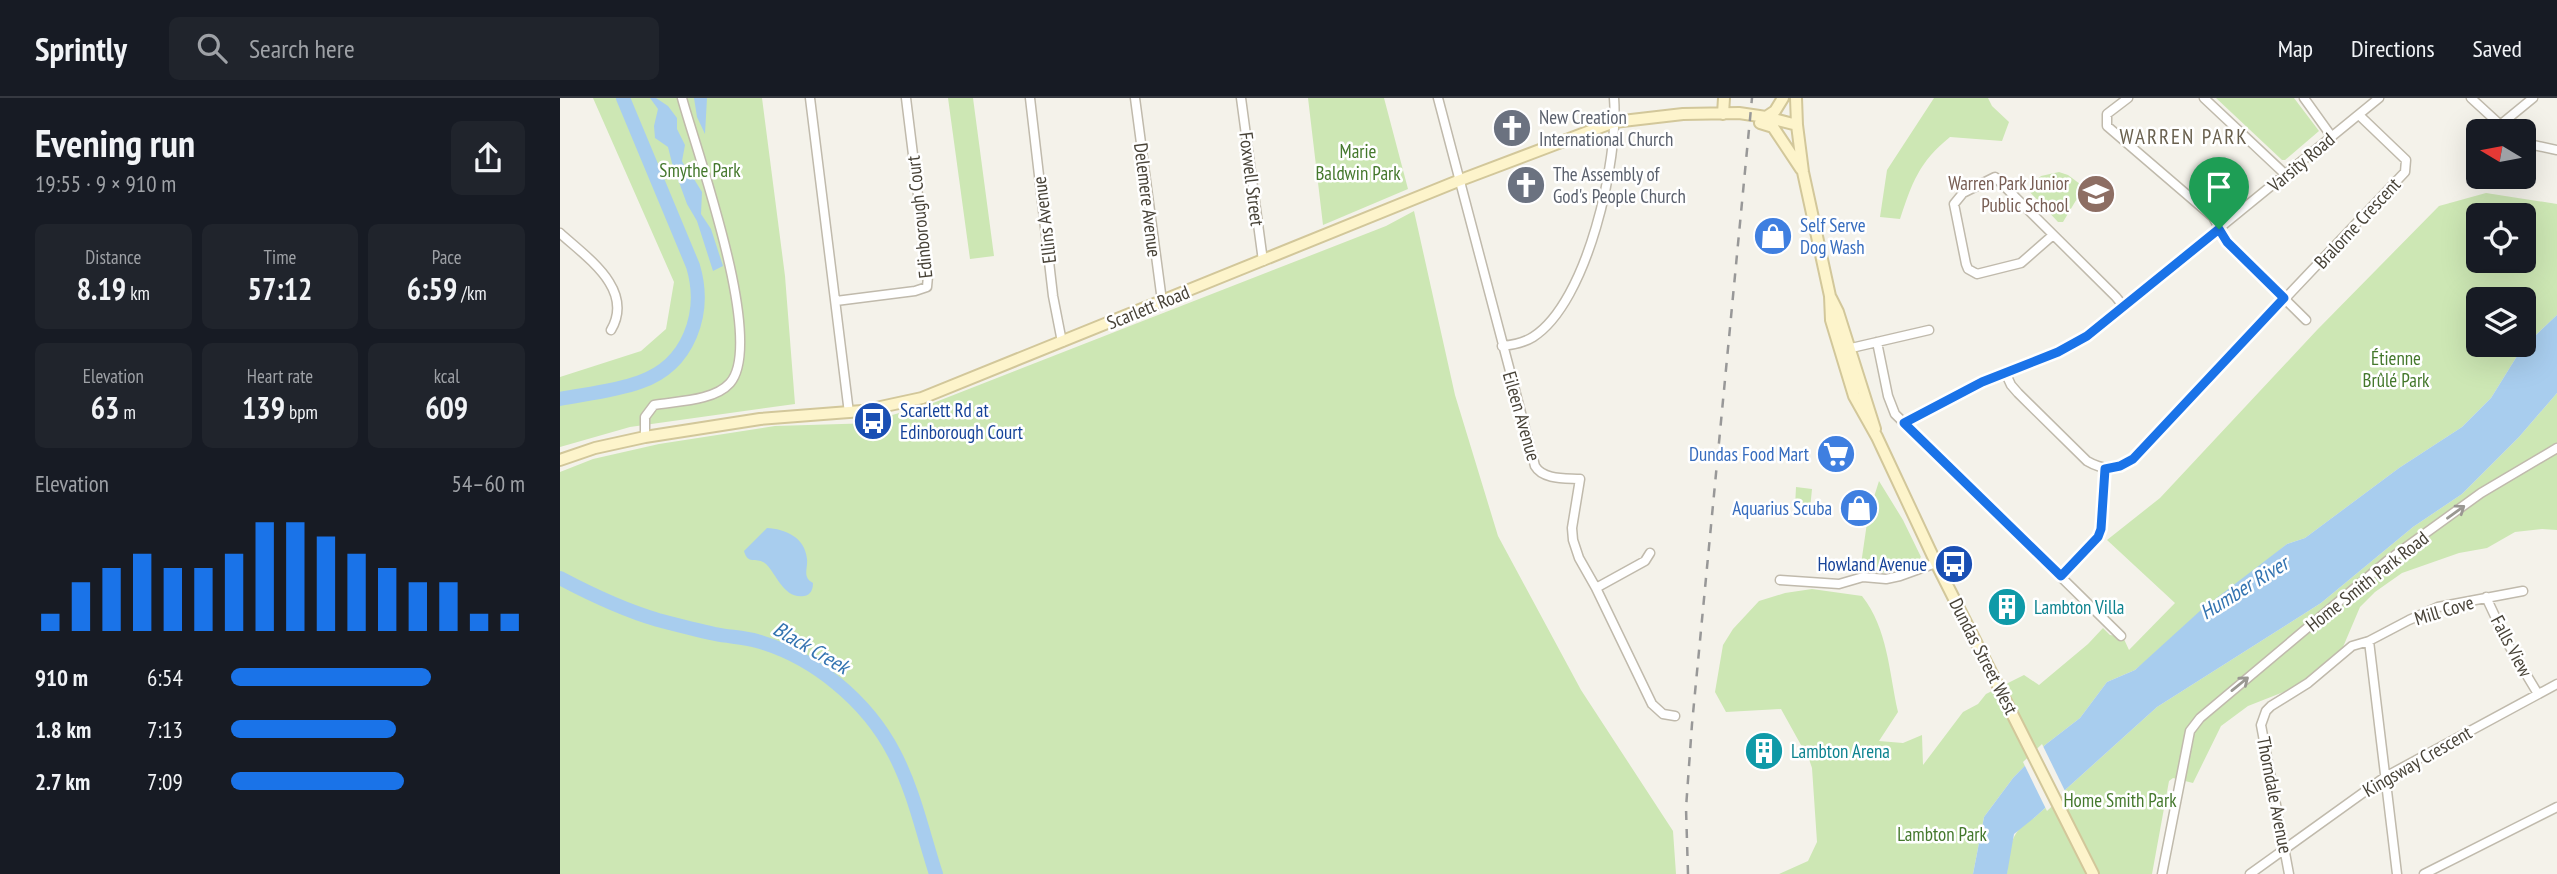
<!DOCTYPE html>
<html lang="en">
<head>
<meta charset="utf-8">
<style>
	:root { --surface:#171b24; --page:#20242c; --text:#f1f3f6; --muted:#9ea1a6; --line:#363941; --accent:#1a73e8 }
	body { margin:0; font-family:"PT Sans Narrow",sans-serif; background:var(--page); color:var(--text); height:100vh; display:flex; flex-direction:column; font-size:26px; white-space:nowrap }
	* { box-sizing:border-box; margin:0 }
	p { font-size:23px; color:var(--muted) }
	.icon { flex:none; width:38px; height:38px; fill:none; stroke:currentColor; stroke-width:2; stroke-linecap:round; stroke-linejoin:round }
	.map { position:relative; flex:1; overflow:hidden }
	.panel { display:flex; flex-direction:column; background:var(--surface); width:560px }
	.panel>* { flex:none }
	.needle { width:46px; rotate:280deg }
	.buttons { position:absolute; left:1906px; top:21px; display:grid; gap:14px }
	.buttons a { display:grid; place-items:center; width:70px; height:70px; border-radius:10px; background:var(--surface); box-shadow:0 7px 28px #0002; font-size:35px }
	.pin { position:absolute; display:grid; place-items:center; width:60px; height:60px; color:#fff; margin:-72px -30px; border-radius:50% 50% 50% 0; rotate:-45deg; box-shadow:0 0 7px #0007 }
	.pin .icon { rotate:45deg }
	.round { display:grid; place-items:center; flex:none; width:74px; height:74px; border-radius:10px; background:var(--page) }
	.summary { display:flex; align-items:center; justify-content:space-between; height:119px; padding:0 35px }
	h1 { font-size:38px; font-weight:700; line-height:52px }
	.metrics { display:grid; grid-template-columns:repeat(3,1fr); gap:10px; height:119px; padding:7px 35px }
	.metrics div { display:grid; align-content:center; border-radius:10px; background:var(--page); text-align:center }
	.metrics b { font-size:30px; font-weight:700 }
	.metrics small { font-size:19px; font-weight:400 }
	.metrics p { font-size:19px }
	.chart { height:196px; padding:14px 35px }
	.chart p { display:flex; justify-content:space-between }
	.chart svg { width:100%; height:126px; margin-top:7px; stroke:var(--accent); stroke-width:6 }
	ul { padding:0 35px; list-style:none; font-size:23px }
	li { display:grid; grid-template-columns:112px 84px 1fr; align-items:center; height:52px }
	li i { height:18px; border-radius:9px; background:var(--accent) }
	header { display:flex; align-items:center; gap:42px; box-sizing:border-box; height:98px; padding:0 35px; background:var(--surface); border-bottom:2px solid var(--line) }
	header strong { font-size:33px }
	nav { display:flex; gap:38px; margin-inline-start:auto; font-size:24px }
	.search { width:490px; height:63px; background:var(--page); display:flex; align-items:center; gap:18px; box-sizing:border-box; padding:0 24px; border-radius:10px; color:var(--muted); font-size:26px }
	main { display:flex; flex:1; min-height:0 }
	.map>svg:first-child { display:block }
	.green { fill:#cde7b4; fill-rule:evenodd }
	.water { fill:#a8cdee }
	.pier { fill:#f4f2ea }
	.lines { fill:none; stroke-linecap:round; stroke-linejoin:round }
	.river { stroke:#a8cdee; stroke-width:14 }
	.minor-casing { stroke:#c0baac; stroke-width:11 }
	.secondary-casing { stroke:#d2c79a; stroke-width:14 }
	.minor { stroke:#fff; stroke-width:8 }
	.secondary { stroke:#fdf4cb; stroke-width:10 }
	.rail { stroke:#989898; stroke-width:2.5; stroke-dasharray:9 9; stroke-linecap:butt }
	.oneway { stroke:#9a9892 }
	.route-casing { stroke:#fff; stroke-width:14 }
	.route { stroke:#1a73e8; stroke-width:9 }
	.labels { text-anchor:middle; stroke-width:5; stroke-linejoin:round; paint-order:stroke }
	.worship-label { font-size:19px; fill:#5b616d; stroke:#fff; text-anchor:start }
	.park-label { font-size:19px; fill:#44782c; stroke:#fff }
	.street-label { font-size:19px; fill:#484338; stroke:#fff }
	.education-label { font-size:19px; fill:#785e54; stroke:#fff; text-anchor:end }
	.shop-label { font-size:19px; fill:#366cbe; stroke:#fff; text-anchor:end }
	.transit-label { font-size:19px; fill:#164399; stroke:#fff; text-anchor:start }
	.culture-label { font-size:19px; fill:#0d838f; stroke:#fff; text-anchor:start }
	.neighbourhood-label { font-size:21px; letter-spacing:2px; fill:#6a614f; stroke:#fff }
	.water-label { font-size:21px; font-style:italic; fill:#3474b1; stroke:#fff }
</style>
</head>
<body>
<header>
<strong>Sprintly</strong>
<div class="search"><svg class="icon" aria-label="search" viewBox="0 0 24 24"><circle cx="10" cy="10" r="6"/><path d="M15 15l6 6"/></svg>Search here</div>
<nav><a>Map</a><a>Directions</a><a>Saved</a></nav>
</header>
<main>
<section class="panel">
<div class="summary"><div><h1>Evening run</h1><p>19:55 · 9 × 910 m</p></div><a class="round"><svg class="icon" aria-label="share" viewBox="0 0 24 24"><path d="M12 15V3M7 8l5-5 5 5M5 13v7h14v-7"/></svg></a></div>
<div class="metrics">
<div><p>Distance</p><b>8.19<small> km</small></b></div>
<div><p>Time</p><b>57:12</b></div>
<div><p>Pace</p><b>6:59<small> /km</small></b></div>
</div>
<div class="metrics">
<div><p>Elevation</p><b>63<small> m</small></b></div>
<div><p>Heart rate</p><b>139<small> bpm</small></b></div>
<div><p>kcal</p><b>609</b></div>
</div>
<div class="chart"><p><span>Elevation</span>54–60 m</p>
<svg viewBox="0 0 160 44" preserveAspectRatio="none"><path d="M5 44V38M15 44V27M25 44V22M35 44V17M45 44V22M55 44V22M65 44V17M75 44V6M85 44V6M95 44V11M105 44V17M115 44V22M125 44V27M135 44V27M145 44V38M155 44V38"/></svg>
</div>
<ul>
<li><b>910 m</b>6:54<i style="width:68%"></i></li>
<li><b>1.8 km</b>7:13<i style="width:56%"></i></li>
<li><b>2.7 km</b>7:09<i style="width:59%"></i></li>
</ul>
</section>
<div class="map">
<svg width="1997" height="776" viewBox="0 0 1997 776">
	<rect width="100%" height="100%" fill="#f4f2ea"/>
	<!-- green -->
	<path class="green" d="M33 0H202L225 178 235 306 70 329 0 349V279L81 253 106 231 114 184Z
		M388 0H413L434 158 410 161Z
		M748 0H824L848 91 763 127Z
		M1374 0H1428L1432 8 1449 24 1442 43 1390 39C1359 64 1352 85 1340 121L1320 119 1327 72Z
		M1656 0H1734L1759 33 1725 62H1722Z
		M1499 74 1508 77 1524 89 1503 124H1498L1467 91 1481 78Z
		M1926 95 1997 106V217L1962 250 1931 300 1902 329 1839 370 1745 440 1727 446 1575 572 1547 584 1520 620 1485 647 1453 680 1424 719 1413 776H1219L1248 763 1257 744 1252 670 1246 652 1241 647 1221 611 1166 614 1155 594 1163 547 1173 531 1199 503 1225 495 1252 491 1302 498C1328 531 1329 574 1338 614L1319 643 1343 645 1362 637 1363 667 1403 614 1418 606 1426 596 1464 577 1479 587 1528 546 1543 530 1550 537 1563 539 1569 552 1615 505 1547 442 1600 400 1757 232 1879 108ZM1918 117H1964V163H1918ZM1918 201H1964V247H1918Z
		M854 113 895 297 938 438 1021 592 1113 733 1116 776H0V374L33 361 99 346 215 328 315 325 325 321V319L368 307 826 128Z
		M1997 295V432L1982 431 1955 434 1927 450 1899 455 1842 475 1815 494 1800 509 1783 549 1758 572 1736 589 1688 608 1661 628 1633 685 1613 680 1609 683 1592 776H1447C1449 751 1450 732 1474 720L1597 609 1761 505 1853 429 1902 396 1959 339Z
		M1319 383 1343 422 1361 459C1348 478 1320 475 1300 473L1308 418Z
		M1236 389 1252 391 1250 411 1235 409Z"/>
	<!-- water -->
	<path class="water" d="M90 0H96L108 8 117 20V31L125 47 122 63 130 79 134 81 142 94 141 116 151 131 163 168 153 173 137 123 127 106 112 65 108 49 95 40 94 28 98 11Z
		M134 0H147L145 36 137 19Z
		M1997 217V295L1959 339 1902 396 1853 429 1761 505 1597 609 1474 720 1454 736 1447 776H1413L1424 719 1453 680 1485 647 1520 620 1547 584 1575 572 1641 512 1727 446 1745 440 1839 370 1902 329 1931 300 1962 250Z
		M207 430C225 431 245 439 247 461 248 471 242 479 253 485 253 491 251 497 244 498 224 501 217 477 206 466 197 458 188 468 184 453Z"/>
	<!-- pier -->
	<path class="pier" d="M1482 646 1506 695 1487 713 1463 664Z"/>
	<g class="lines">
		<!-- river -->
		<path class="river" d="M0 301C26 296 55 293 80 284 129 267 147 215 133 168L63 0
			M0 480C32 497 64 512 98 522 117 527 136 532 155 536 169 539 184 539 197 543 254 559 307 603 334 655 354 693 363 736 376 776"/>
		<!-- minor casing -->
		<g class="minor-casing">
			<path id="minor" d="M250 0 289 315
				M470 0 493 198 502 244
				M575 0 602 203
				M681 0 703 163
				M878 0 975 368C983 382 1006 380 1020 381L1012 430 1013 442 1019 460 1036 490 1092 606 1103 616 1115 618
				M1568 0 1547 16V28L1653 119 1667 144 1746 222
				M1644 0 1726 77
				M1744 0 1772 39
				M1911 0 1947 33
				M1940 27 1973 0
				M1964 45 1997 52
				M0 135C26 159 75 191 51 232
				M1493 137 1461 165 1417 176 1408 171 1406 166 1394 106 1403 95 1435 79 1556 199 1564 209
				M276 203 355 193 367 189 368 178 346 0
				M1317 244 1328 298 1335 316 1561 538
				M942 248C952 247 965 244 973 239 1028 204 1059 61 1054 0
				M1287 251 1369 232
				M1445 274 1451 287 1458 295 1527 363C1544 373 1557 372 1573 361L1845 74 1846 62 1799 17
				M1344 325 1422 284 1498 254 1527 238 1819 0
				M85 339V319L94 307C117 303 154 303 170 285 206 244 136 52 122 0
				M1501 478 1538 439 1541 431 1545 371
				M1220 482 1279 486 1303 479 1326 481 1340 478 1376 465
				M1036 490 1085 463 1090 455
				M1926 499 1948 546 1978 596
				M1809 543 1837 776
				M1602 776 1630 633 1640 620 1827 463 1921 395 1997 350
				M1690 776 1825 679 1997 586
				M1729 776 1701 627 1706 613 1711 608 1748 585 1792 548 1809 543 1849 522 1878 509 1963 493
				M1864 776 1997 709"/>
		</g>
		<!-- secondary casing -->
		<g class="secondary-casing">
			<path id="secondary" d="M1236 0 1237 27 1243 74 1270 198 1271 222 1294 298 1317 339 1376 465 1533 776
				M1163 16 1164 0
				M1206 19 1215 13 1223 0
				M1200 25 1213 29 1241 71
				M1271 200 1278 214 1315 331
				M0 362 35 350 85 339 200 321 302 313 362 300 898 83 1054 24 1123 16 1179 15 1206 19 1237 27"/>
		</g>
		<!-- minor -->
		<use href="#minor" class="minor"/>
		<!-- secondary -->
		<use href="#secondary" class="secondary"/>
		<!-- rail -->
		<path class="rail" d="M1128 776 1126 710 1132 626 1192 0"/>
	</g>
	<!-- one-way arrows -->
	<defs><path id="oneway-shaft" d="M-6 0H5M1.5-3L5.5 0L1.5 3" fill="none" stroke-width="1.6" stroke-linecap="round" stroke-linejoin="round" transform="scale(1.75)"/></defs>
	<g class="oneway">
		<use href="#oneway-shaft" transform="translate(1896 414) rotate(-36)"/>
		<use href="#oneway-shaft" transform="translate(1680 586) rotate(-39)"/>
	</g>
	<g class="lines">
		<!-- route casing -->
		<g class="route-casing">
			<path id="route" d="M1659 131 1667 144 1724 200 1573 361 1560 368 1545 371 1541 431 1538 439 1501 478 1344 325 1422 284 1498 254 1527 238Z"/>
		</g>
		<!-- route -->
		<use href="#route" class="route"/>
	</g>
	<!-- icons -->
	<defs>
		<g id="church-disc" transform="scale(2.0125)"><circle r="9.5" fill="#6b7280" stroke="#fff"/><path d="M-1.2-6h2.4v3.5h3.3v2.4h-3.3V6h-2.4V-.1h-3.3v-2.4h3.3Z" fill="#fff"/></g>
		<g id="school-disc" transform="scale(2.0125)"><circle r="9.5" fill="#8d6e63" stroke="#fff"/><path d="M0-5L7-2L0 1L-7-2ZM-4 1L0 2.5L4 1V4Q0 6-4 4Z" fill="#fff"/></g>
		<g id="shop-disc" transform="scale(2.0125)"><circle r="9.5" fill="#3f7fe0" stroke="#fff"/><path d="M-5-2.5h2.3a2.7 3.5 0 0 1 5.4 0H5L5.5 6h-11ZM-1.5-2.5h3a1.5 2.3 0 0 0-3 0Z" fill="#fff"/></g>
		<g id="bus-disc" transform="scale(2.0125)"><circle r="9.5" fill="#1a4fb4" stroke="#fff"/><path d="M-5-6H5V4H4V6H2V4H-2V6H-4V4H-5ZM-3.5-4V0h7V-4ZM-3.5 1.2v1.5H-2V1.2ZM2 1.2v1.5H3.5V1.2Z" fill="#fff"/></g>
		<g id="supermarket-disc" transform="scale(2.0125)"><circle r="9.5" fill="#3f7fe0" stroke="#fff"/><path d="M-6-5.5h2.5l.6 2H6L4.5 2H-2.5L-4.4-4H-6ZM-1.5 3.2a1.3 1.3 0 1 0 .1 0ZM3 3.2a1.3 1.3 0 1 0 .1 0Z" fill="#fff"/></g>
		<g id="building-disc" transform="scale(2.0125)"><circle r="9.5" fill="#0f9aa8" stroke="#fff"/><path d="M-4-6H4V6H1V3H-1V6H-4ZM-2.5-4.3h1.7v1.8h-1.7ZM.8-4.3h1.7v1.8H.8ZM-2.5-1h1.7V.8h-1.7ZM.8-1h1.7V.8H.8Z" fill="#fff"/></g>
	</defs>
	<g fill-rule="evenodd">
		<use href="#church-disc" x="952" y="30"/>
		<use href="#church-disc" x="966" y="87"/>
		<use href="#school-disc" x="1536" y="96"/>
		<use href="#shop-disc" x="1213" y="138"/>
		<use href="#bus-disc" x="313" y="323"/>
		<use href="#supermarket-disc" x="1276" y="356"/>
		<use href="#shop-disc" x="1299" y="410"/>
		<use href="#bus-disc" x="1394" y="466"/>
		<use href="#building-disc" x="1447" y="509"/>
		<use href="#building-disc" x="1204" y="653"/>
	</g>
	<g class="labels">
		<!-- worship labels -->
		<g class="worship-label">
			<text x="979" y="26">New Creation<tspan x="979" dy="22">International Church</tspan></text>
			<text x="993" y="83">The Assembly of<tspan x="993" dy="22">God's People Church</tspan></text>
		</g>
		<!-- park labels -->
		<g class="park-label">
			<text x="798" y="60">Marie<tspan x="798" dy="22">Baldwin Park</tspan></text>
			<text x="140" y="79">Smythe Park</text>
			<text x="1836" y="267">Étienne<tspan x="1836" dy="22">Brûlé Park</tspan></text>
			<text x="1560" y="709">Home Smith Park</text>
			<text x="1382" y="743">Lambton Park</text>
		</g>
		<!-- street labels -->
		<g class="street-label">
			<text transform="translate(1741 64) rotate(-40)" y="7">Varsity Road</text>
			<text transform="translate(692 81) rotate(83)" y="7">Foxwell Street</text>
			<text transform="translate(588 102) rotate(83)" y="7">Delemere Avenue</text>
			<text transform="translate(359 119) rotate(-96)" y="7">Edinborough Court</text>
			<text transform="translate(484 122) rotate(-97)" y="7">Ellins Avenue</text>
			<text transform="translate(1797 125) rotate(-47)" y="7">Bralorne Crescent</text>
			<text transform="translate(588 209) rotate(-22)" y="7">Scarlett Road</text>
			<text transform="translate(962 318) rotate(74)" y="7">Eileen Avenue</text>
			<text transform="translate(1807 483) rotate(-38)" y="7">Home Smith Park Road</text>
			<text transform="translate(1884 512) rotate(-17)" y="7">Mill Cove</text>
			<text transform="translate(1952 548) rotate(62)" y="7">Falls View</text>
			<text transform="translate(1424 558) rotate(63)" y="7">Dundas Street West</text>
			<text transform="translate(1857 663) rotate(-30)" y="7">Kingsway Crescent</text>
			<text transform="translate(1715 697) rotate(79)" y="7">Thorndale Avenue</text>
		</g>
		<!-- education labels -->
		<g class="education-label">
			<text x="1509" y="92">Warren Park Junior<tspan x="1509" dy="22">Public School</tspan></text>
		</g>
		<!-- shop labels -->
		<g class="shop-label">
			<text x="1240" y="134" text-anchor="start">Self Serve<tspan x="1240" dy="22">Dog Wash</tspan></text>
			<text x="1249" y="363">Dundas Food Mart</text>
			<text x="1272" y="417">Aquarius Scuba</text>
		</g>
		<!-- transit labels -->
		<g class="transit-label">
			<text x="340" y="319">Scarlett Rd at<tspan x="340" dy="22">Edinborough Court</tspan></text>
			<text x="1367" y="473" text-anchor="end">Howland Avenue</text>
		</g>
		<!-- culture labels -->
		<g class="culture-label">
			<text x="1474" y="516">Lambton Villa</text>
			<text x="1231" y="660">Lambton Arena</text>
		</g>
		<!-- neighbourhood labels -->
		<g class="neighbourhood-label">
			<text x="1624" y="46">WARREN PARK</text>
		</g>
		<!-- water labels -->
		<g class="water-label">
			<text transform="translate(1684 490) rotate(-32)" y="7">Humber River</text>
			<text transform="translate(251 550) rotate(30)" y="7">Black Creek</text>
		</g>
	</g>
</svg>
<div class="buttons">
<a><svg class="needle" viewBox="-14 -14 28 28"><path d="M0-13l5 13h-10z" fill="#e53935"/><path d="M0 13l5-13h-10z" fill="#9ea1a6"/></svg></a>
<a><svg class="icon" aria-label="locate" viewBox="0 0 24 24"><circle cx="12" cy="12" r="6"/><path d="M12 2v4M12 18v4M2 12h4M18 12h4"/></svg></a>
<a><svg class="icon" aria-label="layers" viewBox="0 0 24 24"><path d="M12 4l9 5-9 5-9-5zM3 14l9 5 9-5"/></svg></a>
</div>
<div class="pin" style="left:1659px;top:131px;background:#1e9e55"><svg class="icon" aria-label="arrive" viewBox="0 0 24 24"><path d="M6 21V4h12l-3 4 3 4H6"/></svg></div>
</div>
</main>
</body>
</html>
